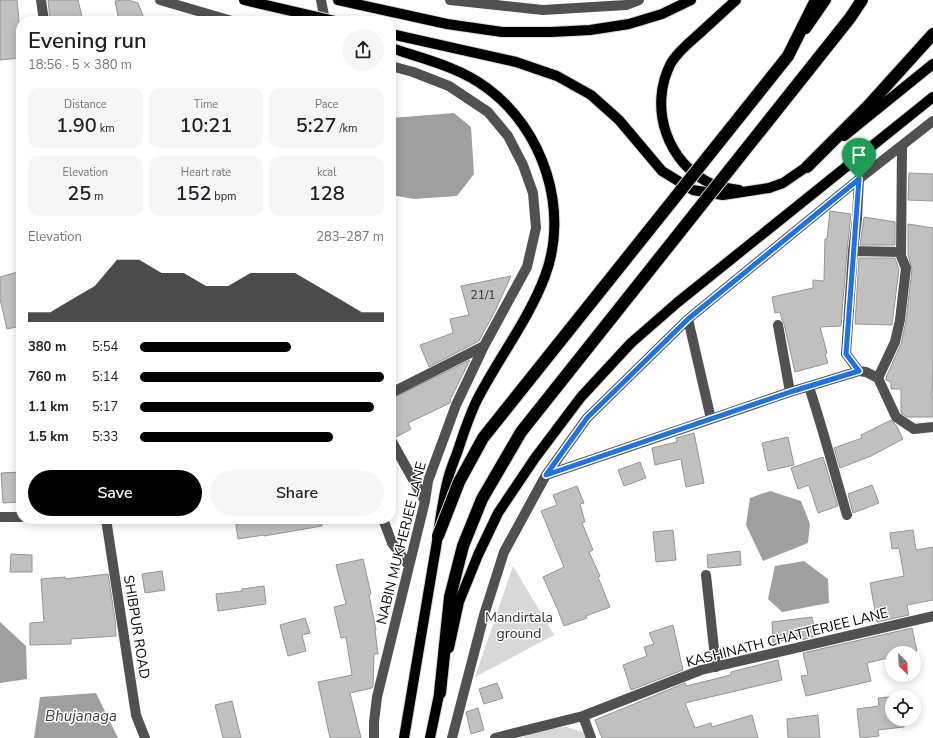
<!DOCTYPE html>
<html lang="en">
<head>
<meta charset="utf-8">
<style>
	:root { --surface:#fff; --page:#f6f6f6; --text:#202124; --muted:#757577; --accent:#000 }
	body { margin:0; font-family:"Nunito Sans",sans-serif; background:var(--page); color:var(--text); height:100vh; display:flex; flex-direction:column; font-size:15px; white-space:nowrap }
	* { box-sizing:border-box; margin:0 }
	p { font-size:13px; color:var(--muted) }
	.icon { flex:none; width:22px; height:22px; fill:none; stroke:currentColor; stroke-width:2; stroke-linecap:round; stroke-linejoin:round }
	.map { position:relative; flex:1; overflow:hidden }
	.drawer { position:absolute; left:16px; top:16px; width:380px; height:508px; display:flex; flex-direction:column; background:var(--surface); border-radius:16px; box-shadow:0 2px 10px #0003 }
	.drawer>* { flex:none }
	.needle { width:26px; rotate:156deg }
	.controls { position:absolute; left:885px; top:646px; display:grid; gap:8px }
	.controls a { display:grid; place-items:center; width:36px; height:36px; border-radius:50%; background:var(--surface); box-shadow:0 2px 10px #0003; font-size:20px }
	.pin { position:absolute; display:grid; place-items:center; width:34px; height:34px; color:#fff; margin:-41px -17px; border-radius:50% 50% 50% 0; rotate:-45deg; box-shadow:0 0 4px #0007 }
	.pin .icon { rotate:45deg }
	.round { display:grid; place-items:center; flex:none; width:42px; height:42px; border-radius:21px; background:var(--page) }
	.headline { display:flex; align-items:center; justify-content:space-between; height:68px; padding:0 12px }
	h1 { font-size:22px; font-weight:600; line-height:30px }
	.metrics { display:grid; grid-template-columns:repeat(3,1fr); gap:6px; height:68px; padding:4px 12px }
	.metrics div { display:grid; align-content:center; border-radius:10px; background:var(--page); text-align:center }
	.metrics b { font-size:20px; font-weight:600 }
	.metrics small { font-size:11px; font-weight:400 }
	.metrics p { font-size:11px }
	.chart { height:112px; padding:8px 12px }
	.chart p { display:flex; justify-content:space-between }
	.chart svg { width:100%; height:72px; margin-top:4px; fill:var(--accent); opacity:.7 }
	.cta { display:flex; gap:8px; margin-top:auto; padding:8px 12px }
	.cta a { flex:1; height:46px; border-radius:24px; background:var(--accent); color:#fff; font-size:16px; font-weight:600; line-height:46px; text-align:center }
	.cta a+a { background:var(--page); color:var(--text) }
	ul { padding:0 12px; list-style:none; font-size:13px }
	li { display:grid; grid-template-columns:64px 48px 1fr; align-items:center; height:30px }
	li i { height:10px; border-radius:5px; background:var(--accent) }
	.map>svg:first-child { display:block }
	.green { fill:#d8d8d8 }
	.water { fill:#9f9f9f }
	.building { fill:#c0c0c0; stroke:#959595 }
	.lines { fill:none; stroke-linecap:round; stroke-linejoin:round }
	.major-casing { stroke:#dbdbdb; stroke-width:12 }
	.highway-casing { stroke:#dbdbdb; stroke-width:14 }
	.minor { stroke:#515151; stroke-width:10 }
	.major { stroke:#000; stroke-width:10 }
	.highway { stroke:#000; stroke-width:12 }
	.major-bridge-casing { stroke:#dbdbdb; stroke-width:12; stroke-linecap:butt }
	.highway-bridge-casing { stroke:#dbdbdb; stroke-width:14; stroke-linecap:butt }
	.major-bridge { stroke:#000; stroke-width:10 }
	.highway-bridge { stroke:#000; stroke-width:12 }
	.route-casing { stroke:#fff; stroke-width:8 }
	.route { stroke:#1a73e8; stroke-width:5 }
	.labels { text-anchor:middle; stroke-width:3; stroke-linejoin:round; paint-order:stroke }
	.number-label { font-size:12px; fill:#303030 }
	.street-label { font-size:14px; fill:#000; stroke:#fff }
	.park-label { font-size:14px; fill:#2f2f2f; stroke:#fff }
	.water-label { font-size:15px; font-style:italic; fill:#404040; stroke:#fff }
</style>
</head>
<body>
<div class="map">
<svg width="933" height="738" viewBox="0 0 933 738">
	<rect width="100%" height="100%" fill="#fff"/>
	<!-- green -->
	<path class="green" d="M513 566 554 635 475 677Z
		M567 727 586 733 588 738H524V736L542 728Z"/>
	<!-- water -->
	<path class="water" d="M454 113 471 127 474 174 457 196 414 199 391 195V118Z
		M770 491 801 501 810 524 808 543 763 561 746 525 750 498Z
		M804 561 828 579 829 603 782 612 768 599 775 566Z
		M0 622 26 646 27 679 0 683Z
		M96 693 118 738H34L40 697Z"/>
	<!-- building -->
	<path class="building" d="M0 0H17L21 42V58L0 60Z
		M48 0H78L83 21H50Z
		M123 0H128L138 3 144 18 134 21H119L115 1Z
		M909 173 933 174V201L908 200Z
		M830 211 851 214 847 251 841 326 820 327 827 353 825 354 828 363 795 372 784 324 782 320 780 312 775 313 772 297 813 288V280L824 281 825 239H827Z
		M864 217 895 222V245H860Z
		M908 224 933 228V362L932 397H933V417H907L901 413V389H891V382L886 380 887 375 901 344 906 321 912 269 908 255Z
		M859 258H895L899 269 892 325 855 324Z
		M21 271V326L7 329 0 299V277Z
		M511 276 496 309 479 341 429 367 420 345 453 333 450 319 469 315 461 286Z
		M470 360 451 398 450 403 408 423 411 429 396 437 391 434V399Z
		M891 420 896 425 903 439 871 456 840 468 834 448 862 438 861 435Z
		M694 433 704 483 686 487 681 459 655 465 652 448 677 442 676 438Z
		M788 437 794 465 768 471 762 443Z
		M823 457 838 506 818 513 809 485 798 489 791 468Z
		M640 462 646 478 624 486 618 470Z
		M21 472V502L3 503 1 473Z
		M872 485 879 503 853 513 848 494Z
		M577 486 584 503 580 504 585 522 582 523 593 550 589 552 600 576 598 577 610 607 586 616 587 618 564 626 558 610 543 577 564 567 541 511 557 505 553 495Z
		M235 519H322V526L264 536V535L238 539Z
		M673 530 676 560 656 562 653 532Z
		M913 530 916 550 933 547V600L907 605 909 615 877 622 870 583 904 576 899 548 892 549 890 533Z
		M740 551 741 565 708 568 707 555Z
		M11 554 32 555V572H10Z
		M363 559 371 594 369 595 376 630H375L378 654H374L373 686 372 688 350 693 361 738H330L318 682 352 675 346 637 341 638 334 607 346 604 336 565Z
		M162 571 165 590 145 593 142 574Z
		M108 574 115 619 116 636 71 639V644L30 645V623L44 622 41 579 65 577V579Z
		M264 586 266 604 218 611 216 594 242 591V589Z
		M812 617 816 636 801 640 800 636 773 643 772 622Z
		M305 618 310 633 302 635 306 651 288 656 280 625Z
		M673 625 683 670 631 690 623 665 647 656 644 647 654 644 649 633Z
		M912 628 917 651 908 653H892V657L867 663 871 681 806 696 801 676 808 675 803 653Z
		M778 660 782 680 685 703 695 728 711 723 712 727 752 715 758 738H602L595 720 685 683 686 686 731 675V672Z
		M497 683 503 698 484 704 479 689Z
		M900 696V697H892V719H903L904 727 878 730 879 736 860 738 857 709 879 706 878 698Z
		M232 701 241 738H223L215 705Z
		M478 708 484 730 471 734 466 712Z
		M818 715 820 738H788L787 719Z"/>
	<g class="lines">
		<!-- major casing -->
		<g class="major-casing">
			<path id="major" d="M338 0 447 24 502 32H551L590 30 629 24 662 14 691 0
				M736 0C724 11 712 22 700 33 690 42 678 51 671 63 648 107 667 164 712 184 721 187 730 189 739 190
				M806 29 826 0
				M391 34 516 62 557 76 591 95 619 120 662 171 693 190 723 195 769 188 783 183 812 163
				M391 48C424 59 459 67 487 88 543 129 570 210 545 276 529 319 498 359 477 400 469 416 463 435 457 453 454 461 450 470 448 479 441 505 439 533 434 559 424 619 414 678 404 738
				M844 136 933 64
				M449 648 459 602 478 555 498 513 535 458 581 397 631 343 678 302 933 97
				M430 738 441 685"/>
		</g>
		<!-- highway casing -->
		<g class="highway-casing">
			<path id="highway" d="M788 56 816 0
				M807 167 868 106 933 34
				M440 693 450 597 463 546"/>
		</g>
		<!-- minor -->
		<path class="minor" d="M41 0 44 21
			M160 0 232 21
			M321 0 325 21
			M450 0 543 10 626 5 639 0
			M859 179 857 219 853 251 846 354 859 371
			M853 251 901 252
			M778 325 790 392
			M878 378 895 342 900 320 906 268 901 256 902 146
			M809 387C823 429 834 472 847 515
			M391 393 484 346
			M711 419 790 392 859 371 866 372 878 378 896 417 914 429 933 427
			M391 440 425 501
			M546 475 711 419 688 319
			M0 517H21
			M106 519 136 715 145 738
			M383 519 392 543 409 566
			M706 575 716 667
			M583 716 591 738
			M374 738V722L377 697 425 501 428 481 456 405 484 346 527 267 536 228 533 193 523 165 508 136 488 112 449 86 413 72 391 66
			M452 738 484 615 504 552 546 475 587 418 688 319 859 179 933 121
			M495 738 583 716 701 670 933 616"/>
		<!-- major -->
		<use href="#major" class="major"/>
		<!-- highway -->
		<use href="#highway" class="highway"/>
		<!-- major-bridge casing -->
		<g class="major-bridge-casing">
			<path id="major-bridge" d="M244 0 335 21"/>
		</g>
		<!-- highway-bridge casing -->
		<g class="highway-bridge-casing">
			<path id="highway-bridge" d="M438 536 459 482 483 438 788 56
				M463 546 482 499 521 432 850 18 862 0"/>
		</g>
		<!-- major-bridge -->
		<use href="#major-bridge" class="major-bridge"/>
		<!-- highway-bridge -->
		<use href="#highway-bridge" class="highway-bridge"/>
	</g>
	<g class="lines">
		<!-- route casing -->
		<g class="route-casing">
			<path id="route" d="M859 179 846 354 859 371 790 392 546 475 587 418 688 319Z"/>
		</g>
		<!-- route -->
		<use href="#route" class="route"/>
	</g>
	<g class="labels">
		<!-- number labels -->
		<g class="number-label">
			<text x="483" y="299">21/1</text>
		</g>
		<!-- street labels -->
		<g class="street-label">
			<text transform="translate(401 543) rotate(-76)" y="5">NABIN MUKHERJEE LANE</text>
			<text transform="translate(137 627) rotate(81)" y="5">SHIBPUR ROAD</text>
			<text transform="translate(787 637) rotate(-14)" y="5">KASHINATH CHATTERJEE LANE</text>
		</g>
		<!-- park labels -->
		<g class="park-label">
			<text x="519" y="622">Mandirtala<tspan x="519" dy="16">ground</tspan></text>
		</g>
		<!-- water labels -->
		<g class="water-label">
			<text x="81" y="721">Bhujanaga</text>
		</g>
	</g>
</svg>
<div class="controls">
<a><svg class="needle" viewBox="-14 -14 28 28"><path d="M0-13l5 13h-10z" fill="#e53935"/><path d="M0 13l5-13h-10z" fill="#757577"/></svg></a>
<a><svg class="icon" aria-label="locate" viewBox="0 0 24 24"><circle cx="12" cy="12" r="6"/><path d="M12 2v4M12 18v4M2 12h4M18 12h4"/></svg></a>
</div>
<div class="pin" style="left:859px;top:179px;background:#1e9e55"><svg class="icon" aria-label="arrive" viewBox="0 0 24 24"><path d="M6 21V4h12l-3 4 3 4H6"/></svg></div>
<section class="drawer">
<div class="headline"><div><h1>Evening run</h1><p>18:56 · 5 × 380 m</p></div><a class="round"><svg class="icon" aria-label="share" viewBox="0 0 24 24"><path d="M12 15V3M7 8l5-5 5 5M5 13v7h14v-7"/></svg></a></div>
<div class="metrics">
<div><p>Distance</p><b>1.90<small> km</small></b></div>
<div><p>Time</p><b>10:21</b></div>
<div><p>Pace</p><b>5:27<small> /km</small></b></div>
</div>
<div class="metrics">
<div><p>Elevation</p><b>25<small> m</small></b></div>
<div><p>Heart rate</p><b>152<small> bpm</small></b></div>
<div><p>kcal</p><b>128</b></div>
</div>
<div class="chart"><p><span>Elevation</span>283–287 m</p>
<svg viewBox="0 0 160 44" preserveAspectRatio="none"><path d="M0 44V38L10 38L20 30L30 22L40 6L50 6L60 14L70 14L80 22L90 22L100 14L110 14L120 14L130 22L140 30L150 38L160 38V44z"/></svg>
</div>
<ul>
<li><b>380 m</b>5:54<i style="width:62%"></i></li>
<li><b>760 m</b>5:14<i style="width:100%"></i></li>
<li><b>1.1 km</b>5:17<i style="width:96%"></i></li>
<li><b>1.5 km</b>5:33<i style="width:79%"></i></li>
</ul>
<div class="cta"><a>Save</a><a>Share</a></div>
</section>
</div>
</body>
</html>
